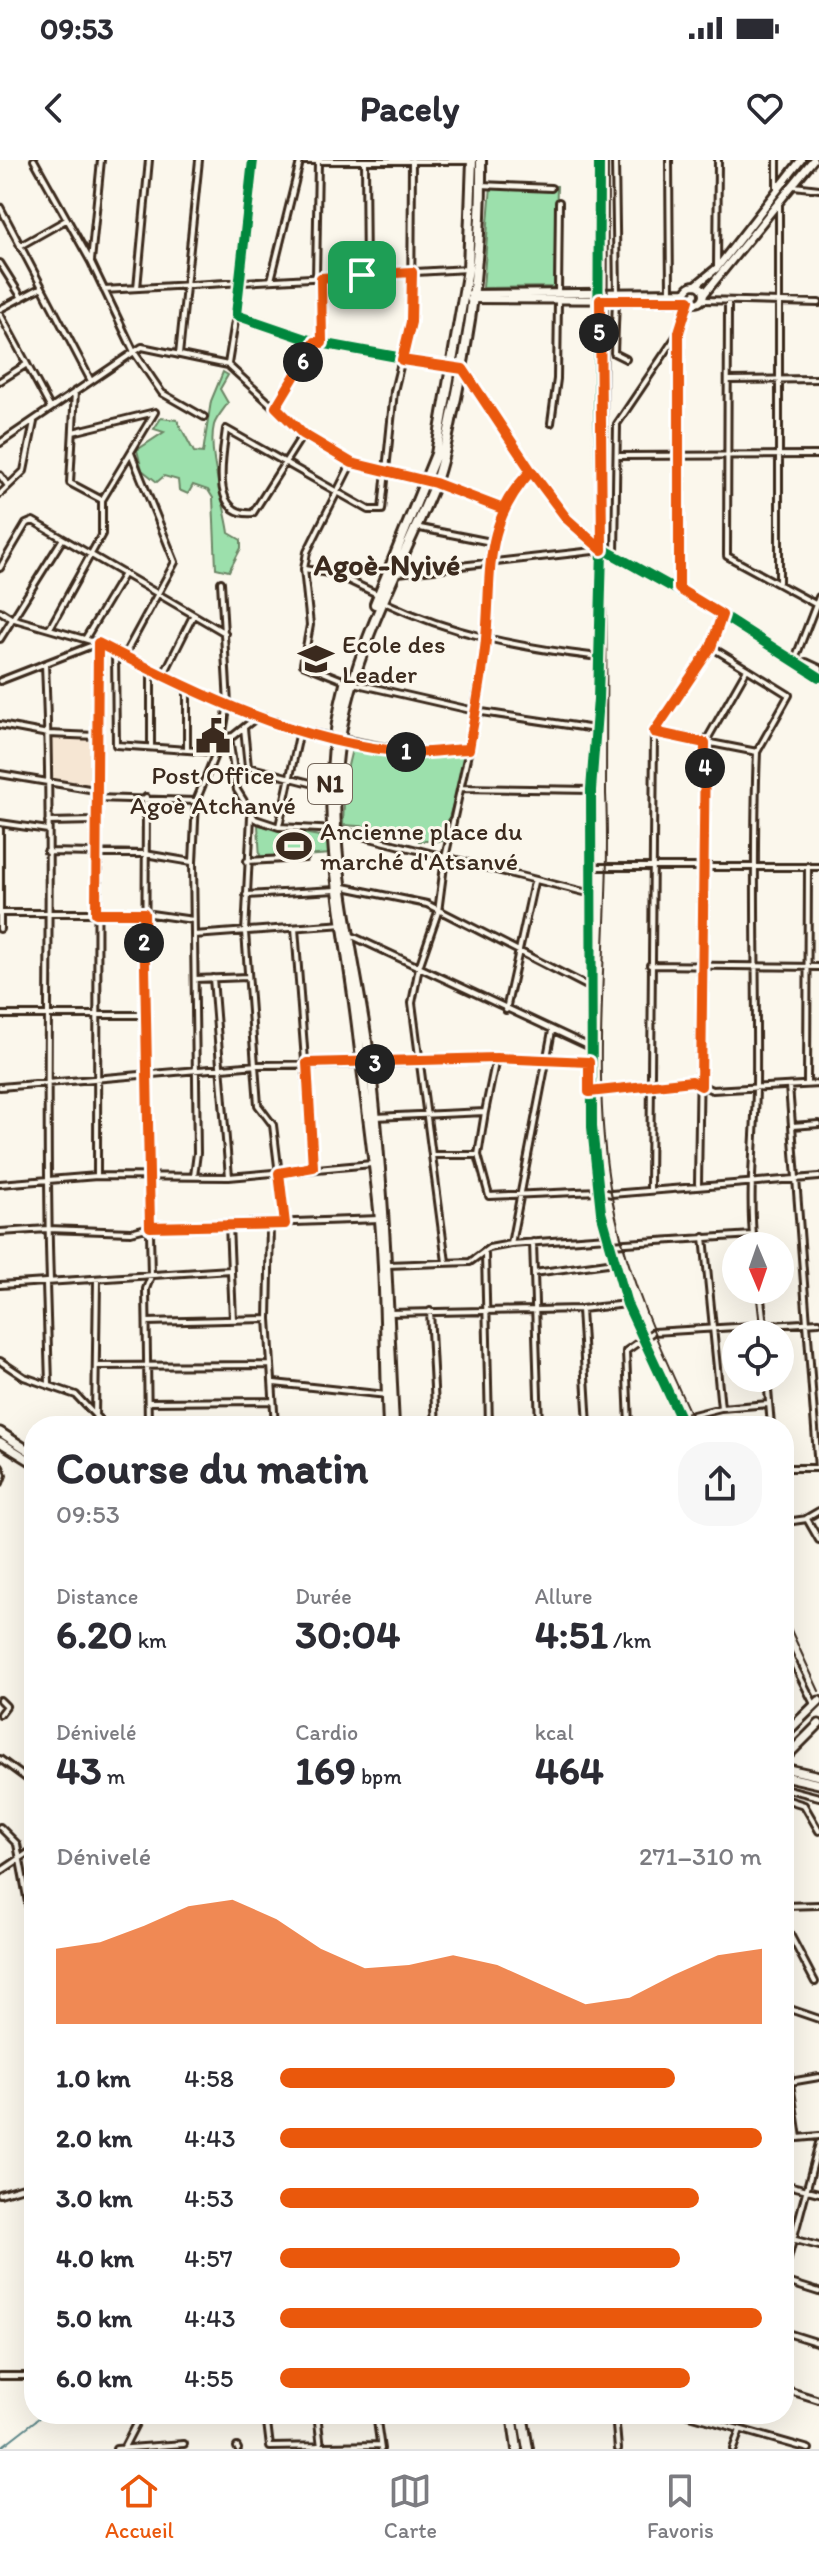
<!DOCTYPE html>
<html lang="fr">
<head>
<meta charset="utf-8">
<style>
	:root { --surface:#fff; --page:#f7f7f7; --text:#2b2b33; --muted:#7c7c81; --line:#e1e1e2; --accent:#ea580c }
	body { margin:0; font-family:Itim,sans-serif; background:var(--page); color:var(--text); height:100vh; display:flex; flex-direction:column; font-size:30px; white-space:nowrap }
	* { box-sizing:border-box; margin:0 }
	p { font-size:26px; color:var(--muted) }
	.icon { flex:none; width:44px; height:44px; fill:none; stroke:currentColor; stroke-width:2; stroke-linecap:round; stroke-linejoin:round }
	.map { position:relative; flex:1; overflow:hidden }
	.sheet { position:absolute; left:24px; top:1256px; width:770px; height:1008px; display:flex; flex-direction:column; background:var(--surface); border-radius:32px; box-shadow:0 8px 32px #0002 }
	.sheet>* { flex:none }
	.needle { width:52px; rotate:178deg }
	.controls { position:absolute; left:722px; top:1072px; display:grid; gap:16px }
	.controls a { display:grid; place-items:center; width:72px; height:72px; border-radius:50%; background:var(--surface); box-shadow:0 8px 32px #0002; font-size:40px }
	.pin { position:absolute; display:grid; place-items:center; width:68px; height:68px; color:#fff; margin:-34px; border-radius:16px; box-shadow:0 4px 12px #0006 }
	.km { position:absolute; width:40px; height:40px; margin:-20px; border-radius:50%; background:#222; color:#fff; font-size:22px; line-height:40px; text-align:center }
	.round { display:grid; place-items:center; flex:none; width:84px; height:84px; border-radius:32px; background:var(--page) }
	.overview { display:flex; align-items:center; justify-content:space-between; height:136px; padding:0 32px }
	h1 { font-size:44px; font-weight:700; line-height:60px }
	.metrics { display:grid; grid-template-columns:repeat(3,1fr); gap:12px; height:136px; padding:8px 32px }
	.metrics div { display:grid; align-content:center }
	.metrics b { font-size:40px; font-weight:700 }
	.metrics small { font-size:22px; font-weight:400 }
	.metrics p { font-size:22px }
	.chart { height:224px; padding:16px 32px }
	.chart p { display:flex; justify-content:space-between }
	.chart svg { width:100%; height:144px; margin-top:8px; fill:var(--accent); opacity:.7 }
	ul { padding:0 32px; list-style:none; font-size:26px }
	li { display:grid; grid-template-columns:128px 96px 1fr; align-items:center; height:60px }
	li i { height:20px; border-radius:10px; background:var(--accent) }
	.status { display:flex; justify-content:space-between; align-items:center; height:56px; padding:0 40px; background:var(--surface); direction:ltr }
	.status svg { height:22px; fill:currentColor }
	header { display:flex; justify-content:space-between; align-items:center; height:104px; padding:0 32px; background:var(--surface); font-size:36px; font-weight:700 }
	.dock { display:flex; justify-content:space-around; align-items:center; height:112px; border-top:2px solid var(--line); background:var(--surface); font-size:22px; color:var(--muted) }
	.dock a { display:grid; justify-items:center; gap:4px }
	.dock .on { color:var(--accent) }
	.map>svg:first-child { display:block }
	.built { fill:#f6e6d3 }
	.green { fill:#9ce0ac; stroke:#6c8565; stroke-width:2 }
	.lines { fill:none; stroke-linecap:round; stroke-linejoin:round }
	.stream { stroke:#60898b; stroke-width:2 }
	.minor-casing { stroke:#3b2a1e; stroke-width:10 }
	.tertiary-casing { stroke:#3b2a1e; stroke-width:12 }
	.secondary-casing { stroke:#3b2a1e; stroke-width:12 }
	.primary-casing { stroke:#3b2a1e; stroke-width:13 }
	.trunk-casing { stroke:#3b2a1e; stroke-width:14 }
	.minor { stroke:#fbf7ec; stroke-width:4 }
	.tertiary { stroke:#fbf7ec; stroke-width:6 }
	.secondary { stroke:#fbf7ec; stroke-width:6 }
	.primary { stroke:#fbf7ec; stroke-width:7 }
	.trunk { stroke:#fbf7ec; stroke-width:8 }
	.rail { stroke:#3b2a1e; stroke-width:2 }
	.cycleway-casing { stroke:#fbf7ec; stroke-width:15 }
	.cycleway { stroke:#00873e; stroke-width:10 }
	.route-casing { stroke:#fff; stroke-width:16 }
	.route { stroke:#ea580c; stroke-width:10 }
	.labels { text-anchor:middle; stroke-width:6; stroke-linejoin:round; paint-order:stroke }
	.shield { fill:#fbf7ec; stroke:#75685c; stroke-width:2 }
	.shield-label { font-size:24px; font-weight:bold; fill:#3b2a1e }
	.poi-label { font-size:26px; fill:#3b2a1e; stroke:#fbf7ec; text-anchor:start }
	.quarter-label { font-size:30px; font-weight:bold; fill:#3b2a1e; stroke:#fbf7ec }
</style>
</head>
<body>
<div class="status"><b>09:53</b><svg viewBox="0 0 49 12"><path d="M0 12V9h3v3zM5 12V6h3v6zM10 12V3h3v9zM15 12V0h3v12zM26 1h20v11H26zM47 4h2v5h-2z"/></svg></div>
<header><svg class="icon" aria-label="back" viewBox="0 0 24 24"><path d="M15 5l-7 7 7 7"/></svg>Pacely<svg class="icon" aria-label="heart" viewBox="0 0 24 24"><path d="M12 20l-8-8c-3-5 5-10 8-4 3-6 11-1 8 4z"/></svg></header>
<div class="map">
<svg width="819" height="2289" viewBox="0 0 819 2289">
	<rect width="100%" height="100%" fill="#fbf7ec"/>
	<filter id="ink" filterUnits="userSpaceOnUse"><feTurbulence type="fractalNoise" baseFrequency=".0125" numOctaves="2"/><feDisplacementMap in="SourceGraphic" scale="16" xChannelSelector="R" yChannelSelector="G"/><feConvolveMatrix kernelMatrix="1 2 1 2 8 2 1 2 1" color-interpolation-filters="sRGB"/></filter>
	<g filter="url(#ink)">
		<!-- built -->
		<path class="built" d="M51 579 92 580V628L52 620Z"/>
		<!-- green -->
		<path class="green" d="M491 25 557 26 554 127 483 128Z
			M223 212 228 215 220 229 228 243C224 249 216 258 214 265 207 294 225 343 229 373L241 380V388L229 411 216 408 213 338 208 330 193 325 188 334 179 330 178 320 164 316 157 322 142 310 137 290 164 272 154 269 161 258 177 260 194 292 203 293 211 241Z
			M352 589 418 593 458 589 467 597 442 681H419L418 670 343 665 345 618Z
			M258 665 325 677 331 694 260 699Z"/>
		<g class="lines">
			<!-- stream -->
			<path class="stream" d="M0 2288 40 2257 56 2254"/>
			<!-- minor casing -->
			<g class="minor-casing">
				<path id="minor" d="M253 0 236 155 315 182 450 207
					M599 0 598 243 602 390 598 539 591 630 592 967 601 1052 627 1144 684 1266
					M615 0 617 133
					M669 0 670 134
					M777 0V30
					M300 1H472
					M365 1 366 115
					M481 25 551 28
					M794 26 819 29
					M779 45V422
					M0 47 90 219
					M20 86 66 60
					M91 101 101 0
					M0 103 22 138
					M717 106 718 0
					M316 118 318 1
					M321 118 322 183
					M271 120 300 2
					M137 128 149 0
					M104 130 468 109
					M558 133 559 42
					M616 140 614 193 626 199
					M703 140 819 143
					M728 143 727 396 817 445
					M0 149 42 127
					M686 150 693 143
					M0 154 50 247
					M679 174V429
					M179 195 199 0
					M228 204 236 155
					M729 220 819 219
					M0 221 27 204
					M75 231 70 323 102 340
					M276 247 315 182
					M204 257 162 233 134 192 142 187 228 205 303 274 352 303 425 321
					M551 263 557 219 558 140
					M73 272 155 252
					M303 274 253 353C209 357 223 295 226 269L369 350H382L394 231 411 162 412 0
					M0 283 134 192 91 102 34 0
					M617 296 819 295
					M0 315 8 326
					M434 323 503 349
					M0 334 24 311 34 262
					M415 367 491 382
					M615 395 617 264 679 172 689 140
					M0 408 26 364 33 361 225 473
					M304 409 335 414 377 434
					M398 413 602 390
					M384 442C453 475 523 488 599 497
					M0 451 11 458 98 483 187 529 300 571 410 592 469 589
					M50 468 102 374V340L155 252
					M0 479 62 380
					M85 479 124 414
					M115 492 116 585 216 592
					M124 496 175 402 131 293
					M795 499 819 437
					M45 504C54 710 43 916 50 1121
					M747 509 789 535 757 592
					M151 510V587
					M163 516 193 456
					M0 521 98 483 97 1016
					M345 521 303 504 310 465 304 409 307 392 351 304
					M353 523 475 551 595 569
					M187 529V590
					M0 565 48 574 96 576
					M244 568 248 607 330 628
					M654 572 757 592C752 704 757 816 756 928 755 981 748 1033 754 1086
					M222 578 233 576 257 557
					M229 578 237 630 255 659 279 667 338 670 592 734
					M0 614 95 630
					M462 628 591 630
					M146 637 145 855 151 1116 146 1129 148 1266
					M95 638 196 641
					M251 656 245 772 258 945 273 965 285 1064
					M48 662 95 661
					M0 663 48 670
					M279 666 300 571
					M0 669V769
					M47 692 145 694 192 702
					M247 701 305 698
					M593 707H819
					M344 727 427 744 591 828
					M246 735 336 730
					M0 753H144L193 760
					M295 768 313 1007
					M194 775 344 764
					M350 775 588 886
					M650 805 819 807
					M213 818 229 1017
					M195 819 248 817
					M506 850 534 722
					M0 855H145
					M369 904 496 898 588 902
					M807 924 808 706
					M789 926 818 1308
					M0 927 257 905 360 904
					M589 932 692 921 712 930 819 924
					M485 952 478 995 489 1036 598 1031 611 1034 819 1017
					M375 957 485 952 496 898
					M792 966 819 964
					M432 995H478
					M194 1016 197 993 193 702 196 641 222 578 228 544 221 422
					M0 1024 97 1016 229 1017 372 1004
					M698 1024 705 583 747 509 711 487
					M650 1029 654 572 711 487 722 455
					M229 1064 233 1160
					M270 1065 268 1159 275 1266
					M0 1072 48 1069 131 1072 150 1067 380 1059
					M704 1077 721 1248
					M533 1082 539 1266
					M511 1084 552 871
					M610 1084 753 1075
					M485 1094 489 1266
					M446 1102 412 843 419 807 438 752 445 698 469 589 486 479 491 382 510 336 530 311
					M387 1105 470 1102 489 1088 511 1084 607 1077
					M534 1113 615 1102
					M46 1123 49 1224
					M0 1125 230 1110
					M760 1130 765 1174
					M581 1149 588 1266
					M430 1151 436 1266
					M389 1153 581 1149 627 1144
					M147 1162 268 1159
					M0 1201 24 1217 76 1235 105 1266
					M99 1206 271 1205
					M767 1218 771 1266
					M274 1223 387 1235
					M148 1242 273 1241
					M95 1257 97 1120
					M681 1258 721 1248 769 1244
					M629 1266 626 1191 653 1172 819 1162
					M0 1307 3 1315 0 1323
					M784 1308H819
					M784 1357 793 1361 807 1359 819 1380
					M807 1358 819 1351
					M784 1485 814 1544
					M0 1540 6 1546 0 1554
					M0 1599 34 1624
					M784 1628 819 1637
					M785 1639 804 1645 819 1671
					M0 1667 17 1684 34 1775
					M0 1712 34 1689
					M784 1746 819 1745
					M784 1763 815 1822
					M784 1847 819 1859
					M784 1882 798 1978 819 1976
					M790 1922 819 1917
					M784 2024 819 2033
					M0 2034 34 2024
					M784 2077 819 2086
					M784 2114 819 1983
					M784 2121 819 2132
					M784 2172 819 2183
					M0 2216H34
					M784 2229 819 2240
					M266 2254 270 2287
					M317 2254 321 2287
					M376 2254 381 2289
					M615 2254 618 2289
					M686 2254 809 2289
					M237 2287 238 2289
					M270 2287 380 2285
					M116 2289 184 2284
					M123 2289 141 2254
					M733 2289 740 2270"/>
			</g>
			<!-- tertiary casing -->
			<g class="tertiary-casing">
				<path id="tertiary" d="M453 208 463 209 470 217 545 331 589 381 722 455 819 517
					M806 503 819 509"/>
			</g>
			<!-- secondary casing -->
			<g class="secondary-casing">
				<path id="secondary" d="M686 134a9 9 0 1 1 18 0a9 9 0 1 1-18 0Z
					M696 125 717 108 801 0
					M705 133 813 0
					M470 134 686 132
					M470 139 688 140"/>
			</g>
			<!-- primary casing -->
			<g class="primary-casing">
				<path id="primary" d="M0 1272 34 1294
					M0 1282 34 1303
					M784 1575 819 1541
					M784 1599 819 1564
					M784 1608 819 1616
					M784 1616 819 1624"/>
			</g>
			<!-- trunk casing -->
			<g class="trunk-casing">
				<path id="trunk" d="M375 444 436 294 468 109 472 0
					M346 520C313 644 344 752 358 874 365 936 374 999 380 1060 386 1128 385 1198 388 1266
					M394 1266C388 1145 384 1024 370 903 357 801 326 698 338 594 349 497 397 415 434 326 445 299 449 267 456 238 473 158 482 82 481 0
					M512 2254 517 2289
					M522 2254 528 2289"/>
			</g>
			<!-- minor -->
			<use href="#minor" class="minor"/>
			<!-- tertiary -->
			<use href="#tertiary" class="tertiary"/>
			<!-- secondary -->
			<use href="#secondary" class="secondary"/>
			<!-- primary -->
			<use href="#primary" class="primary"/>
			<!-- trunk -->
			<use href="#trunk" class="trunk"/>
			<!-- rail -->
			<path class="rail" d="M608 0 606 634C612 766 588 902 611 1033 626 1116 661 1191 696 1266
				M784 1455 819 1531"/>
			<!-- cycleway casing -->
			<g class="cycleway-casing">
				<path id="cycleway" d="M253 0 236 155 315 182 463 209 552 340 589 381 722 455 819 517
					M599 0 598 243 602 390 598 539 591 630 592 967 601 1052 627 1144 684 1266"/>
			</g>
			<!-- cycleway -->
			<use href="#cycleway" class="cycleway"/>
		</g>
	</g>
	<g class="lines" filter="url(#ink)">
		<!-- route casing -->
		<g class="route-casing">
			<path id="route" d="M362 115 412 112 411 162 402 200 463 209 531 311C482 366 492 411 486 479 483 515 475 552 469 589 449 589 428 594 408 592 298 584 195 533 98 483L96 753H144L150 1067 285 1064 279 1013 313 1007 307 903 496 898 589 902V932L692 921 701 926 705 583 654 572 711 487 722 455 679 429V172L689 140H600L602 390 567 359 531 311C520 323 510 334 503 349L435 323 352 303 303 274 276 247 315 182 322 183 321 118 362 115"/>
		</g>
		<!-- route -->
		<use href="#route" class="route"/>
	</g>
	<!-- icons -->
	<defs>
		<g id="university-bare" transform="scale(2.76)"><path d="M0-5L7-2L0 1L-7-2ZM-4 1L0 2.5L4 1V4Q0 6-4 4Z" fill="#3b2a1e" stroke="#fbf7ec" stroke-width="2.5" paint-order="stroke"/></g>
		<g id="civic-bare" transform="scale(2.76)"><path d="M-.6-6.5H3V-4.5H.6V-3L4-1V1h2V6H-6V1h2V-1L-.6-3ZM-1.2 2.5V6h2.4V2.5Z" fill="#3b2a1e" stroke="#fbf7ec" stroke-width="2.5" paint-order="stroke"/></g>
		<g id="stadium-bare" transform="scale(2.76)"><path d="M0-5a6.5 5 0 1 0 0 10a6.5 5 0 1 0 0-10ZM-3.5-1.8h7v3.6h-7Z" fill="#3b2a1e" stroke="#fbf7ec" stroke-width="2.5" paint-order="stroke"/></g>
	</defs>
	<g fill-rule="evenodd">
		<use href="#university-bare" x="316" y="499"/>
		<use href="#civic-bare" x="213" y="576"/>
		<use href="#stadium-bare" x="294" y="686"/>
	</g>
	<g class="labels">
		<!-- shield labels -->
		<rect class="shield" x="308" y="604" width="44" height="40" rx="6"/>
		<g class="shield-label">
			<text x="330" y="632">N1</text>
		</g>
		<!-- poi labels -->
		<g class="poi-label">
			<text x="342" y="493">Ecole des<tspan x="342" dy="30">Leader</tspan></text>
			<text x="213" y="624" text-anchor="middle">Post Office<tspan x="213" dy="30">Agoè Atchanvé</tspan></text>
			<text x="320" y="680">Ancienne place du<tspan x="320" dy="30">marché d'Atsanvé</tspan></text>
		</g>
		<!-- quarter labels -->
		<g class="quarter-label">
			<text x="387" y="415">Agoè-Nyivé</text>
		</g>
	</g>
</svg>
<div class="controls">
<a><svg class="needle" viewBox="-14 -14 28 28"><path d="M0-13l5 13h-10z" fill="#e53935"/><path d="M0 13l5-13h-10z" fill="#7c7c81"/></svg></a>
<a><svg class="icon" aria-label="locate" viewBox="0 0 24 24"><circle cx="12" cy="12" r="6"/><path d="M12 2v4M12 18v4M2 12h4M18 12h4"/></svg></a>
</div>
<div class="pin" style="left:362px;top:115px;background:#1e9e55"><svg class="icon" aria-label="arrive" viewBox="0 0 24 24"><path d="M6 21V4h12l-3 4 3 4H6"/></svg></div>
<b class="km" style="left:406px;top:592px">1</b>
<b class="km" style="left:144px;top:783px">2</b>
<b class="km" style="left:375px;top:904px">3</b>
<b class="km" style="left:705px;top:608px">4</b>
<b class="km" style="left:599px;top:173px">5</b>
<b class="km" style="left:303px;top:202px">6</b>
<section class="sheet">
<div class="overview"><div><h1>Course du matin</h1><p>09:53</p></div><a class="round"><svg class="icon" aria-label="share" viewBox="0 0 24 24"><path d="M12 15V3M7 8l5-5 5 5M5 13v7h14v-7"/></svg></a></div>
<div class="metrics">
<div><p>Distance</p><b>6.20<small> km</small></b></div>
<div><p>Durée</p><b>30:04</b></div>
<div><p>Allure</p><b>4:51<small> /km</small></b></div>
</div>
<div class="metrics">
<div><p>Dénivelé</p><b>43<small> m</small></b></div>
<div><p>Cardio</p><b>169<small> bpm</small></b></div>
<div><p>kcal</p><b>464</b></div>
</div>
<div class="chart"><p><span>Dénivelé</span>271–310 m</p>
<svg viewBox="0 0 160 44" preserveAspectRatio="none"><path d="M0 44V21L10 19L20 14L30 8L40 6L50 12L60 21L70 27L80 26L90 23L100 26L110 32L120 38L130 36L140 29L150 23L160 21V44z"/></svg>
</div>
<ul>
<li><b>1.0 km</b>4:58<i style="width:82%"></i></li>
<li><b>2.0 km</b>4:43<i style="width:100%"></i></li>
<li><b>3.0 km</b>4:53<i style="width:87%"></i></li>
<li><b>4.0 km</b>4:57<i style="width:83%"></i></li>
<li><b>5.0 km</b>4:43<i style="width:100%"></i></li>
<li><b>6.0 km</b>4:55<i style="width:85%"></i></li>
</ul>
</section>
</div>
<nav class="dock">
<a class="on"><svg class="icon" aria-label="home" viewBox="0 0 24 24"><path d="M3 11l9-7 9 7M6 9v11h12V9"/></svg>Accueil</a>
<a><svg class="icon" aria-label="map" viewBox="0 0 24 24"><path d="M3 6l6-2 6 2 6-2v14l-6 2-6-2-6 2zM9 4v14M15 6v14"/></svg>Carte</a>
<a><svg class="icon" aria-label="saved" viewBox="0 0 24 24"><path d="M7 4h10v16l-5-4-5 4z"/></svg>Favoris</a>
</nav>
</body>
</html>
